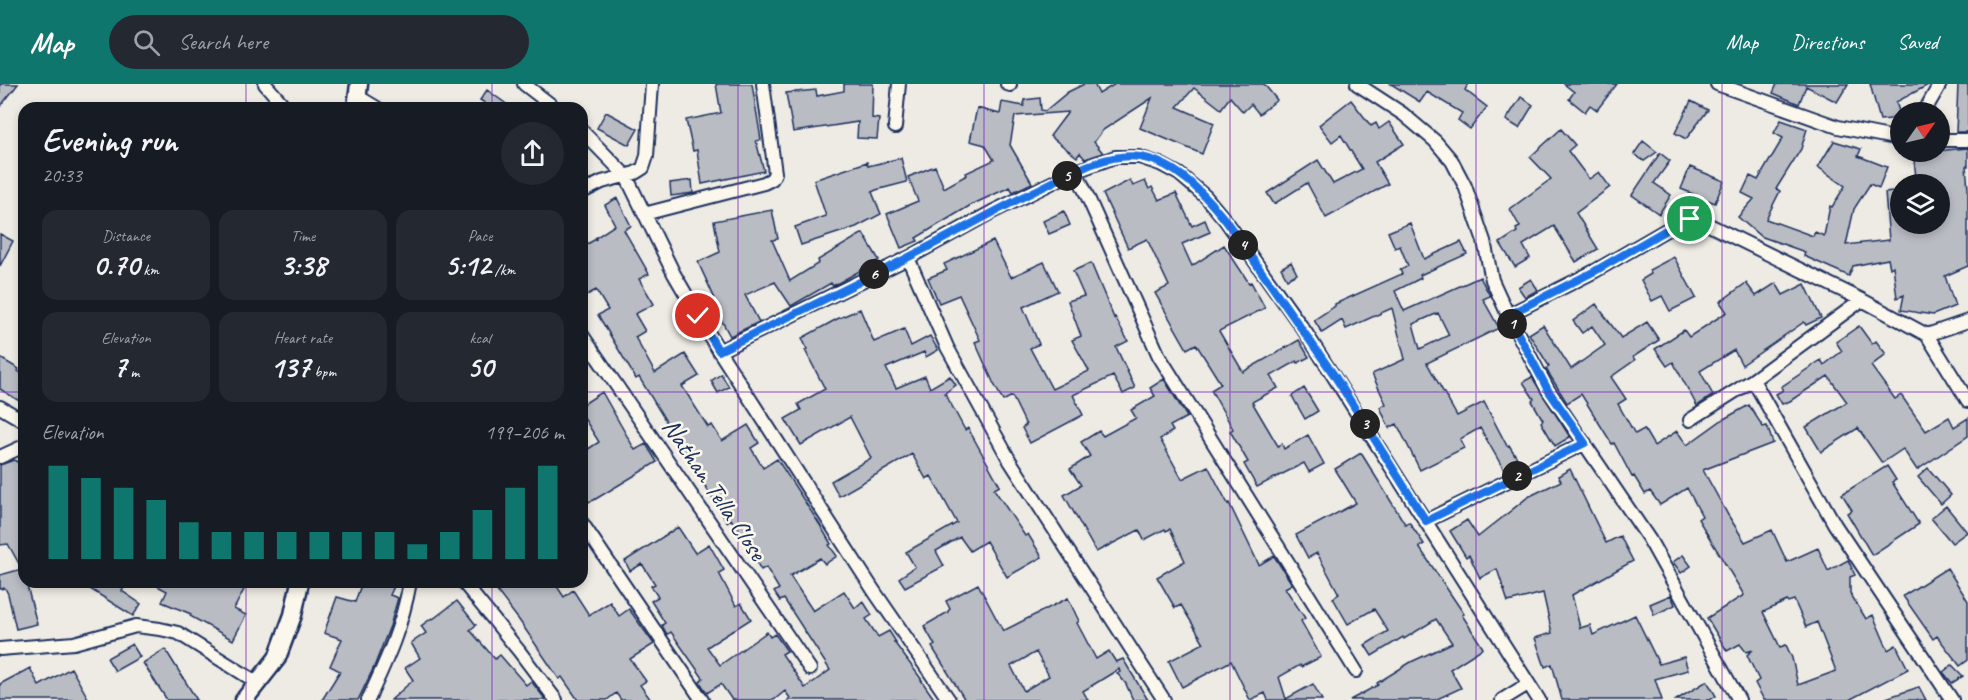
<!DOCTYPE html>
<html lang="en">
<head>
<meta charset="utf-8">
<style>
	:root { --surface:#171b24; --page:#242831; --text:#f1f3f6; --muted:#9ea1a6; --accent:#0f766e }
	body { margin:0; font-family:Caveat,sans-serif; background:var(--page); color:var(--text); height:100vh; display:flex; flex-direction:column; font-size:22px; white-space:nowrap }
	* { box-sizing:border-box; margin:0 }
	p { font-size:20px; color:var(--muted) }
	.icon { flex:none; width:33px; height:33px; fill:none; stroke:currentColor; stroke-width:2; stroke-linecap:round; stroke-linejoin:round }
	.map { position:relative; flex:1; overflow:hidden }
	.drawer { position:absolute; left:18px; top:18px; width:570px; height:486px; display:flex; flex-direction:column; background:var(--surface); border-radius:18px; box-shadow:0 3px 9px #0003 }
	.drawer>* { flex:none }
	.needle { width:39px; rotate:56deg }
	.fabs { position:absolute; left:1890px; top:18px; display:grid; gap:12px }
	.fabs a { display:grid; place-items:center; width:60px; height:60px; border-radius:50%; background:var(--surface); box-shadow:0 3px 9px #0003; font-size:30px }
	.pin { position:absolute; display:grid; place-items:center; width:51px; height:51px; color:#fff; margin:-26px; border:3px solid #fff; border-radius:50%; box-shadow:0 2px 6px #0007 }
	.km { position:absolute; width:30px; height:30px; margin:-15px; border-radius:50%; background:#222; color:#fff; font-size:16px; line-height:30px; text-align:center }
	.round { display:grid; place-items:center; flex:none; width:63px; height:63px; border-radius:32px; background:var(--page) }
	.headline { display:flex; align-items:center; justify-content:space-between; height:102px; padding:0 24px }
	h1 { font-size:33px; font-weight:600; line-height:45px }
	.metrics { display:grid; grid-template-columns:repeat(3,1fr); gap:9px; height:102px; padding:6px 24px }
	.metrics div { display:grid; align-content:center; border-radius:15px; background:var(--page); text-align:center }
	.metrics b { font-size:30px; font-weight:600 }
	.metrics small { font-size:16px; font-weight:400 }
	.metrics p { font-size:16px }
	.chart { height:168px; padding:12px 24px }
	.chart p { display:flex; justify-content:space-between }
	.chart svg { width:100%; height:108px; margin-top:6px; stroke:var(--accent); stroke-width:6 }
	header { display:flex; align-items:center; gap:36px; box-sizing:border-box; height:84px; padding:0 30px; background:var(--accent); color:#fff }
	header strong { font-size:28px }
	nav { display:flex; gap:33px; margin-inline-start:auto; font-size:21px }
	.search { width:420px; height:54px; background:var(--page); display:flex; align-items:center; gap:15px; box-sizing:border-box; padding:0 21px; border-radius:33px; color:var(--muted); font-size:22px }
	.map>svg:first-child { display:block }
	.building { fill:#b9bcc3; stroke:#1b2f5e; stroke-width:1.5; fill-rule:evenodd }
	.lines { fill:none; stroke-linecap:round; stroke-linejoin:round }
	.street-casing { stroke:#1b2f5e; stroke-width:16 }
	.secondary-casing { stroke:#1b2f5e; stroke-width:21 }
	.street { stroke:#fbf7ec; stroke-width:12 }
	.secondary { stroke:#fbf7ec; stroke-width:16 }
	.route-casing { stroke:#fff; stroke-width:12 }
	.route { stroke:#1a73e8; stroke-width:8 }
	.grid { fill:none; stroke:#7b2cbf; stroke-width:1.5; stroke-opacity:0.55 }
	.labels { text-anchor:middle; stroke-width:5; stroke-linejoin:round; paint-order:stroke }
	.street-label { font-size:26px; fill:#1b2f5e; stroke:#fbf7ec }
</style>
</head>
<body>
<header>
<strong>Map</strong>
<div class="search"><svg class="icon" aria-label="search" viewBox="0 0 24 24"><circle cx="10" cy="10" r="6"/><path d="M15 15l6 6"/></svg>Search here</div>
<nav><a>Map</a><a>Directions</a><a>Saved</a></nav>
</header>
<div class="map">
<svg width="1968" height="616" viewBox="0 0 1968 616">
	<rect width="100%" height="100%" fill="#eeebe4"/>
	<filter id="ink" filterUnits="userSpaceOnUse"><feTurbulence type="fractalNoise" baseFrequency=".0167" numOctaves="2"/><feDisplacementMap in="SourceGraphic" scale="12" xChannelSelector="R" yChannelSelector="G"/><feConvolveMatrix kernelMatrix="1 2 1 2 8 2 1 2 1" color-interpolation-filters="sRGB"/></filter>
	<g filter="url(#ink)">
		<!-- building -->
		<path class="building" d="M0 0H18L0 23Z
			M716 0H752L761 56 756 57 764 87 702 100 697 66 693 67 686 36 721 29Z
			M844 0H873L872 34 879 35 877 55 857 54 858 38 793 48 786 9 816 6 817 12 844 7Z
			M1084 0H1094L1099 10 1115 0H1264L1277 16 1259 30 1251 20 1243 28 1230 13 1221 25 1194 4 1177 23 1214 39 1202 70 1140 44 1152 14 1103 46 1094 58 1103 69 1085 75 1080 69 1077 73 1050 52 1068 28 1015 32 1010 61 1032 99 1013 108 1010 103 971 121 916 154 918 157 901 164 887 130 918 117 908 93 935 82 944 104 967 91 966 89 994 76 985 61 970 57 977 24 1000 30 1002 18 1024 22V16L1040 14 1041 26 1045 27 1068 8Z
			M1391 0H1468L1465 6 1487 23 1470 45 1458 36 1462 29 1427 8 1420 18Z
			M1564 0H1617L1597 26 1590 21 1585 28 1569 15 1574 8Z
			M1777 0H1848L1837 18 1806 2 1799 20 1773 9Z
			M1870 0H1930L1896 18 1900 30 1891 35 1880 36Z
			M1958 1H1968V48H1956Z
			M487 6 512 24H481L485 19 480 16Z
			M1521 13 1533 21 1519 44 1506 36Z
			M1351 16 1371 42 1376 39 1379 45 1389 38 1404 60 1375 78 1388 100 1326 134 1307 99 1274 120 1267 109 1318 76 1333 100 1362 85 1341 51 1332 58 1319 41Z
			M1691 17 1708 26 1686 55 1675 49Z
			M606 28 638 45 629 61 597 44Z
			M1781 36 1807 45 1801 65 1776 105 1780 107 1766 135 1813 152 1815 148 1824 152 1830 122 1832 123 1845 102 1818 83 1834 57 1861 65 1858 72 1887 83 1879 104 1870 100 1854 125 1846 161 1889 156 1885 109 1900 107V140H1940V100H1917L1913 69 1968 64V82H1966L1968 104V182L1945 192 1955 222 1933 231 1901 226 1904 211 1897 214 1893 182 1890 184 1888 175 1853 182 1849 192 1804 172 1805 168 1760 152 1738 133 1754 115 1742 109 1750 92 1758 96 1783 54 1774 49Z
			M1561 45 1575 61 1568 67 1589 95 1599 88 1610 103 1576 129 1598 165 1576 178 1554 142 1523 161 1530 174 1515 183 1500 159 1517 148 1516 145 1520 143 1510 125 1551 95 1530 73Z
			M1643 57 1657 68 1644 77 1634 70Z
			M1660 69 1670 77 1654 99 1671 111 1659 130 1632 111Z
			M901 74 907 98 876 106 872 108 881 130 856 143 801 161 795 143 826 132 814 96 867 78 868 82Z
			M1690 83 1724 97 1715 119 1681 105Z
			M692 96 693 109 671 112 670 99Z
			M1130 96 1133 102 1145 97 1149 105 1152 103 1159 116 1176 109 1192 142 1205 136 1210 148 1182 160 1192 182 1224 161 1249 199 1251 198 1265 224 1219 247 1243 288 1299 256 1309 273 1298 279 1297 277 1271 292 1278 304 1252 318 1278 362 1282 360 1284 365 1308 351 1324 380 1309 388 1304 379 1257 403 1244 380 1248 378 1230 347 1233 345 1211 306 1221 300 1196 260 1187 265 1155 209 1169 202 1147 155 1128 164 1103 110Z
			M617 114 631 142 624 146 649 190 639 195 654 220 635 230 645 247 635 253 655 289 685 270 699 292 682 302 708 343 712 341 722 357 748 341 759 359 751 364 763 384 777 375 820 441 831 460 829 461 837 472 825 480 820 474 790 492 813 527 844 507 855 524 863 517 872 531 866 535 878 553 889 547 896 558H894L922 596H921L935 616H788L790 614 785 607 774 616H732L721 600 707 609 700 598 703 594 671 548 668 550 666 549 662 541 665 539 651 517 658 513 651 502 655 500 642 480 630 487 625 477 678 443 695 469 709 460 724 486 719 489 736 522 741 519 751 535 707 563 720 581 767 548 770 553 775 550 787 567 782 570 805 604 830 586 784 515 780 517 774 508 779 505 766 483 761 486 752 471 754 470 731 435 727 438 639 293 636 295 598 231 608 226 596 206 587 211 582 202V163L596 155 595 154 615 141 605 121Z
			M772 126 778 155 772 156 790 197 819 179 818 176 863 149 879 176 833 202 831 199 791 222 775 198 745 211 759 238 730 252 710 215 714 213 698 178 720 168 714 137Z
			M1064 127 1070 141 1049 150 1043 137Z
			M1410 139 1424 175 1461 158 1467 170 1420 191 1421 194 1395 207 1404 227 1480 193 1490 212 1483 215 1499 244 1427 279 1457 332 1484 318 1507 362 1509 361 1519 377 1504 386 1480 344 1460 355 1464 364 1420 386 1397 340 1389 344 1380 323 1386 320 1372 290 1405 275 1392 224 1346 245 1342 236 1322 249 1314 236 1335 222V220L1402 190 1400 186 1408 182 1400 162 1395 164 1388 148ZM1438 229 1449 251 1420 265 1413 240Z
			M0 150 13 157 0 182Z
			M993 157 1011 193 1044 178 1058 207 1023 223 1039 260 1030 264 1052 305 1089 287 1072 256 1081 252 1068 217 1084 212 1073 187 1091 179 1114 234 1115 233 1128 257 1116 263 1135 304 1123 310 1113 292 1073 311 1083 331 1030 359 1022 344 1026 341 1012 312 1003 317 993 298 975 258 980 256 959 211 939 219 928 194 947 186 944 180Z
			M1674 173 1696 214 1670 227 1662 212 1652 217 1641 196 1651 190 1649 186Z
			M1291 178 1297 190 1287 195 1281 184Z
			M1531 195 1538 206 1525 213 1518 203Z
			M1746 199 1756 212 1776 199 1783 211 1805 200 1821 234 1806 241 1804 238 1742 281 1734 266 1700 287 1713 311 1697 322 1673 278 1667 282 1655 265 1684 246 1689 253 1727 228 1720 218Z
			M1596 220 1621 254 1647 238 1659 256 1633 273 1635 276 1611 293 1626 315 1618 320 1635 350 1644 345 1654 362 1677 347 1687 361 1722 336 1749 321 1763 343 1767 342 1773 359 1703 386 1728 431 1745 458 1772 446 1787 478 1818 464 1828 487 1848 476 1855 491 1850 493V509L1866 535 1873 531 1888 566 1896 561 1908 585 1849 616H1764L1755 599 1759 596 1747 571 1753 566 1746 568 1740 560 1727 567 1707 534 1744 511 1698 435 1702 432 1687 404 1660 421 1650 407 1645 410 1634 392 1632 393 1614 359 1612 360 1581 310 1567 319 1546 285 1549 282 1529 250 1543 241 1571 285 1605 261 1592 242 1582 249 1573 237ZM1794 516 1806 543 1817 538 1836 587 1798 601 1792 574 1786 561 1780 563 1763 528 1787 517 1788 518Z
			M860 225 874 258 904 245 911 262 930 252 938 266 926 273 924 268 886 284 896 304 925 292 930 304 950 292 956 301 945 309 965 346 968 344 1000 402 994 405 1025 452 1028 450 1042 473 1007 493 986 457 970 467 960 453 936 467 944 482 905 503 899 494 915 483 906 468 957 439 931 392 926 395 912 370 839 412 831 397 871 374 850 333 801 361 785 335 801 326 798 320 825 305 805 266 807 265 802 254 837 235Z
			M1859 242 1872 260 1876 257 1886 270 1871 282 1895 315 1901 311 1926 347 1949 333 1954 343 1968 334V352L1917 386 1903 365 1882 379 1858 344 1821 368 1806 343 1847 318 1828 292 1790 317 1782 320 1776 310 1783 306 1781 303 1821 276 1824 281 1842 267 1836 258Z
			M0 274 19 285 18 287 24 291V320L0 305Z
			M721 290 729 303 718 309 711 297Z
			M1532 293 1570 353 1555 362 1541 338 1543 336 1532 317 1534 315 1523 298Z
			M1164 295 1187 333 1170 342 1173 347 1160 355 1182 395 1208 382 1228 420 1229 419 1259 481 1274 472 1292 500 1285 504 1305 534 1301 537 1321 573 1301 583 1300 581 1279 593 1286 615 1313 600 1322 616H1268L1265 609 1250 616 1231 577 1182 603 1169 577 1204 559 1181 521 1175 524 1157 493 1185 477 1170 445 1166 447 1165 445 1144 456 1139 446 1096 468 1064 411 1081 401 1070 385 1090 372 1081 358 1099 347 1103 352 1136 334 1131 326 1155 312 1150 304Z
			M1304 304 1318 327 1305 335 1292 312Z
			M602 308 635 366 646 360 657 378 594 416 582 420V369L599 358 582 331V321Z
			M1361 369 1405 440 1409 438 1424 460 1419 463 1464 530 1462 531 1483 564 1450 585 1461 604 1435 616H1350L1378 601 1377 599 1411 578 1452 559 1436 535 1404 555 1403 553 1372 572 1365 561 1388 547 1374 525 1348 540 1333 514 1339 510 1317 469 1308 474 1296 451 1356 419 1335 385Z
			M14 376 24 382V498H26L37 540 16 545 8 510 5 504 0 505V491L22 485 8 460 0 461V381Z
			M1887 382 1896 396 1892 398 1919 440 1872 471 1847 429 1852 426 1842 410Z
			M1928 384 1951 411 1941 420 1918 393Z
			M1570 385 1606 459 1620 452 1633 477 1572 511 1580 544 1590 541 1593 551 1635 531 1659 580 1684 573 1688 586 1655 595 1662 616H1562L1552 580 1545 583 1535 554 1552 549 1543 509 1508 518 1497 485 1480 494 1469 471 1466 473 1450 447 1467 436 1478 453 1528 413 1561 397 1558 392Z
			M1946 422 1967 448 1952 459 1931 434Z
			M1683 471 1691 482 1681 489 1673 478Z
			M1947 484 1968 517V576L1960 582 1937 552 1933 555 1903 512Z
			M79 498H127L122 507 141 520 133 532Z
			M150 498H248L234 525 246 531 233 556 190 532 191 530 162 518 167 507Z
			M362 498H396L390 511 398 514 390 542 374 583 358 616H322L340 587 330 582 342 555 324 549 337 513 355 518Z
			M490 498H554L564 513 573 506 589 531 610 518 619 532 629 525 654 560 630 575 646 597 640 601 651 616H621L616 609 607 616H578L562 593 559 595 519 536Z
			M978 500 1003 547 1068 514 1079 537 1077 539 1096 575 1109 567 1117 580 1116 578 1123 575 1148 616H1133L1126 600 1117 589 1120 588 1119 585 1083 607 1088 616H965L932 563 935 561 924 542 948 528V527L950 525 946 517ZM1036 568 1049 592 1024 607 1011 582Z
			M1671 511 1675 521 1654 531 1650 520Z
			M457 517 476 541 470 546 495 575 500 571 526 601 531 597 546 616H391L413 596 405 584 420 574 411 559 426 549 421 542 432 534 433 535Z
			M132 560 140 573 115 587 107 574Z
			M165 565 197 616H167L143 579Z
			M1952 581 1963 592 1952 599 1943 588Z
			M30 584 39 602 71 584 89 616H0V600Z
			M1707 597 1716 612 1710 616H1676Z
			M1919 603 1926 616H1886V614Z"/>
		<g class="lines">
			<!-- street casing -->
			<g class="street-casing">
				<path id="street" d="M265 0 286 24
					M524 0 555 24
					M1007 0 1010 1
					M1357 0 1403 30 1435 57 1452 77 1465 102 1484 157 1492 196 1508 231 1548 306 1649 455 1739 616
					M1717 0 1838 43 1900 55
					M357 12 377 24
					M1924 28 1940 0
					M895 43 899 0
					M582 47 626 92 674 190 719 267 874 507 949 616
					M1940 56H1968
					M1076 87 1159 272 1356 587
					M582 108 602 98 635 89 643 84 647 72 652 0
					M644 130 764 99 772 95 775 89 763 0
					M908 174 947 263 1010 377 1164 616
					M1508 231 1595 187 1678 139 1690 135 1701 137 1862 216 1927 251 1968 317
					M582 251 810 585
					M1927 251 1968 237
					M719 267 908 174 992 128 1076 87 1115 73H1139L1160 80 1179 90 1206 113 1226 137 1306 249 1539 616
					M1753 296 1835 441 1952 616
					M0 323 24 337
					M1690 336 1753 296 1862 216
					M0 373 24 362
					M1426 437 1585 359
					M582 439 702 616
					M463 498 519 567 556 616
					M0 565 74 559 136 542 160 545 178 549 258 599
					M368 616C387 575 402 543 410 498
					M1502 616 1528 600"/>
			</g>
			<!-- secondary casing -->
			<g class="secondary-casing">
				<path id="secondary" d="M356 24 359 0
					M244 616 277 574 293 531 300 498"/>
			</g>
			<!-- street -->
			<use href="#street" class="street"/>
			<!-- secondary -->
			<use href="#secondary" class="secondary"/>
		</g>
	</g>
	<g class="lines" filter="url(#ink)">
		<!-- route casing -->
		<g class="route-casing">
			<path id="route" d="M698 232 719 267C782 236 845 206 907 174 952 151 996 126 1041 104 1070 90 1106 68 1140 73 1177 79 1203 109 1226 137L1334 291 1426 437 1585 359 1548 306 1508 231 1595 187 1678 139 1690 135"/>
		</g>
		<!-- route -->
		<use href="#route" class="route"/>
	</g>
	<!-- grid -->
	<path class="grid" d="M246 0V24M492 0V24M738 0V616M984 0V616M1230 0V616M1476 0V616M1722 0V616M0 308H24M582 308H1968M246 498V616M492 498V616"/>
	<g class="labels">
		<!-- street labels -->
		<g class="street-label">
			<text transform="translate(715 405) rotate(56)" y="9">Nathan Tella Close</text>
		</g>
	</g>
</svg>
<div class="fabs">
<a><svg class="needle" viewBox="-14 -14 28 28"><path d="M0-13l5 13h-10z" fill="#e53935"/><path d="M0 13l5-13h-10z" fill="#9ea1a6"/></svg></a>
<a><svg class="icon" aria-label="layers" viewBox="0 0 24 24"><path d="M12 4l9 5-9 5-9-5zM3 14l9 5 9-5"/></svg></a>
</div>
<div class="pin" style="left:1690px;top:135px;background:#1e9e55"><svg class="icon" aria-label="arrive" viewBox="0 0 24 24"><path d="M6 21V4h12l-3 4 3 4H6"/></svg></div>
<div class="pin" style="left:698px;top:232px;background:#d93025"><svg class="icon" aria-label="check" viewBox="0 0 24 24"><path d="M5 12l5 5 9-10"/></svg></div>
<b class="km" style="left:1512px;top:240px">1</b>
<b class="km" style="left:1517px;top:392px">2</b>
<b class="km" style="left:1365px;top:340px">3</b>
<b class="km" style="left:1243px;top:161px">4</b>
<b class="km" style="left:1067px;top:92px">5</b>
<b class="km" style="left:874px;top:190px">6</b>
<section class="drawer">
<div class="headline"><div><h1>Evening run</h1><p>20:33</p></div><a class="round"><svg class="icon" aria-label="share" viewBox="0 0 24 24"><path d="M12 15V3M7 8l5-5 5 5M5 13v7h14v-7"/></svg></a></div>
<div class="metrics">
<div><p>Distance</p><b>0.70<small> km</small></b></div>
<div><p>Time</p><b>3:38</b></div>
<div><p>Pace</p><b>5:12<small> /km</small></b></div>
</div>
<div class="metrics">
<div><p>Elevation</p><b>7<small> m</small></b></div>
<div><p>Heart rate</p><b>137<small> bpm</small></b></div>
<div><p>kcal</p><b>50</b></div>
</div>
<div class="chart"><p><span>Elevation</span>199–206 m</p>
<svg viewBox="0 0 160 44" preserveAspectRatio="none"><path d="M5 44V6M15 44V11M25 44V15M35 44V20M45 44V29M55 44V33M65 44V33M75 44V33M85 44V33M95 44V33M105 44V33M115 44V38M125 44V33M135 44V24M145 44V15M155 44V6"/></svg>
</div>
</section>
</div>
</body>
</html>
